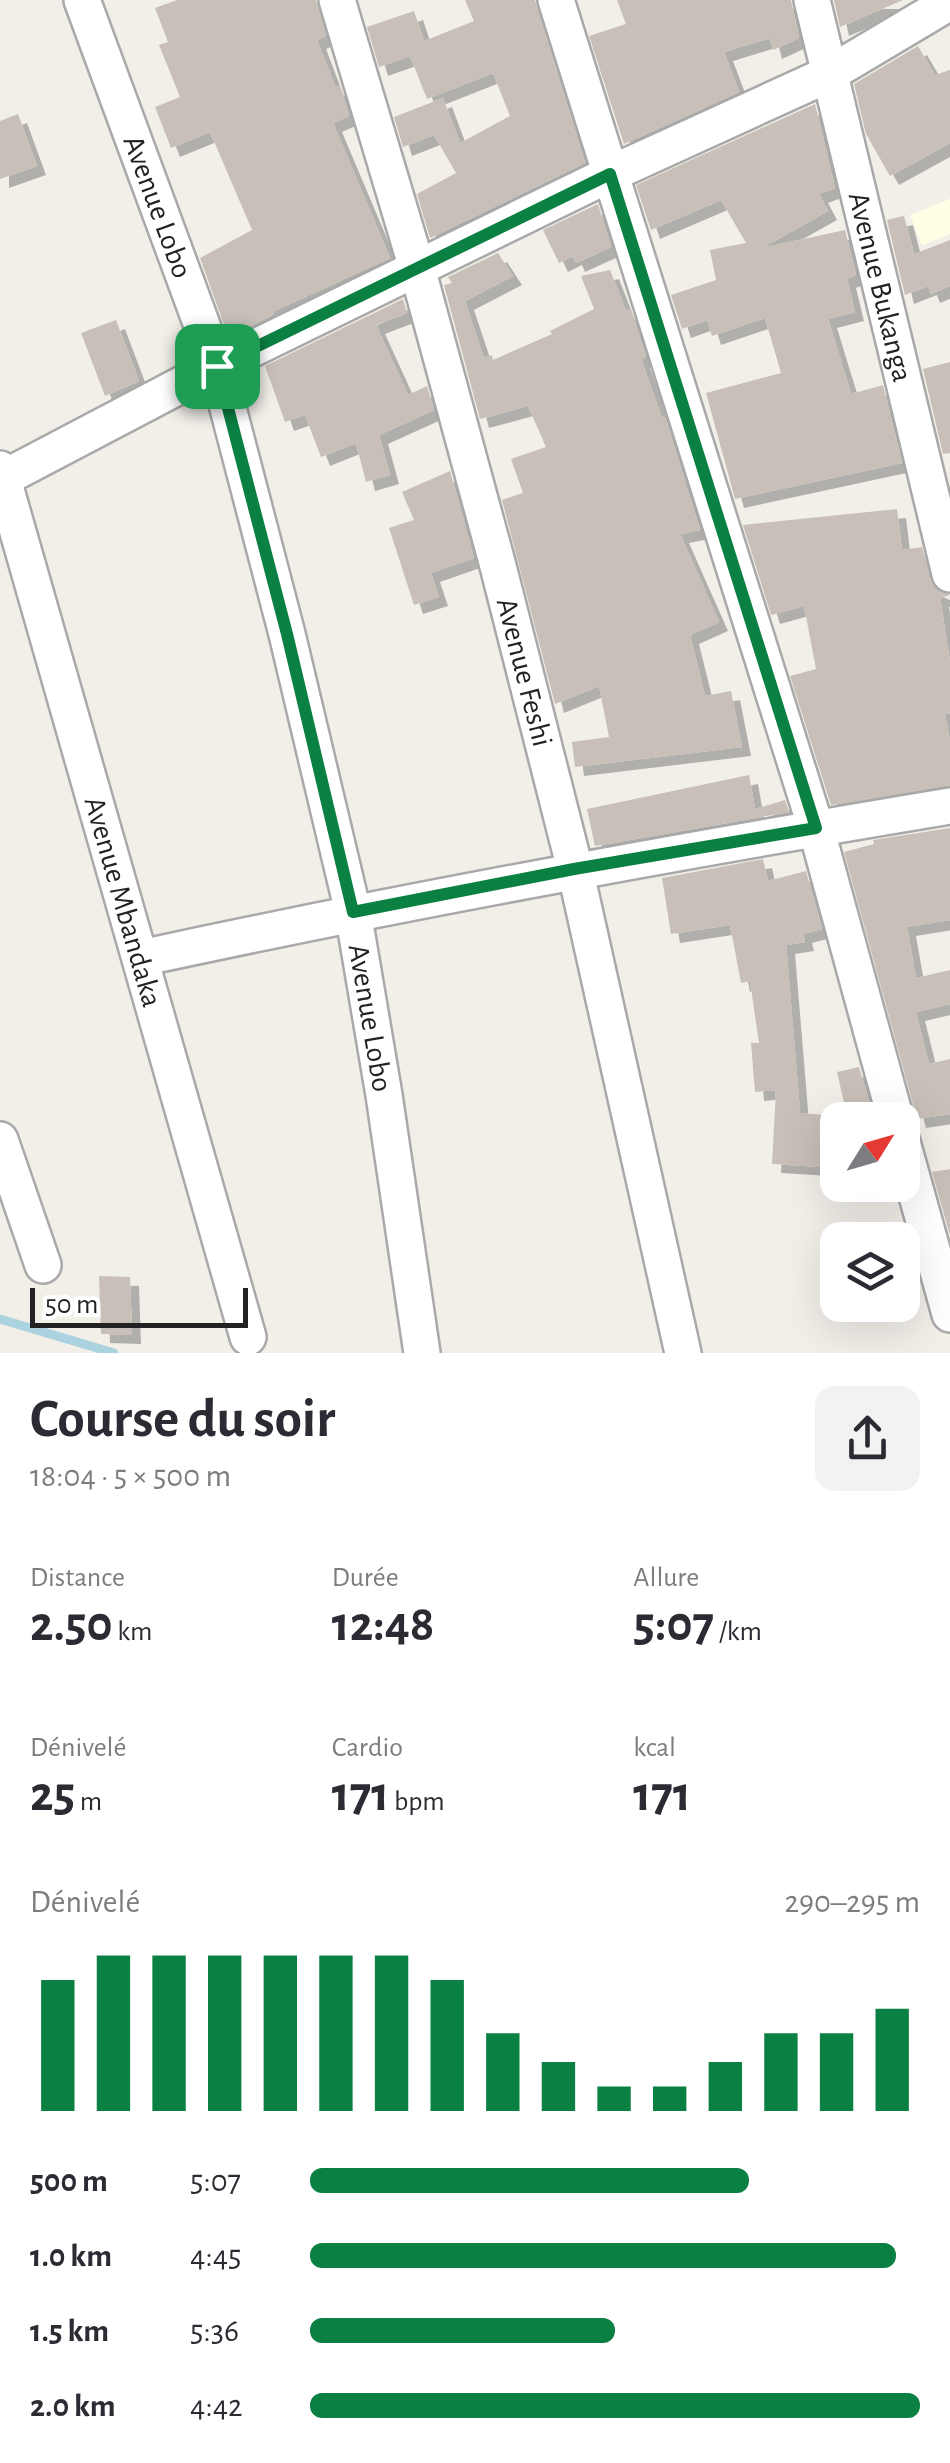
<!DOCTYPE html>
<html lang="fr">
<head>
<meta charset="utf-8">
<style>
	:root { --surface:#fff; --page:#f2f2f3; --text:#2b2b33; --muted:#7c7c81; --accent:#0b8043 }
	body { margin:0; font-family:"Alegreya Sans",sans-serif; background:var(--page); color:var(--text); height:100vh; display:flex; flex-direction:column; font-size:38px; white-space:nowrap }
	* { box-sizing:border-box; margin:0 }
	p { font-size:32px; color:var(--muted) }
	.icon { flex:none; width:55px; height:55px; fill:none; stroke:currentColor; stroke-width:2; stroke-linecap:round; stroke-linejoin:round }
	.map { position:relative; height:1353px; overflow:hidden }
	.drawer { display:flex; flex-direction:column; background:var(--surface); flex:1 }
	.drawer>* { flex:none }
	.needle { width:65px; rotate:53deg }
	.tools { position:absolute; left:820px; top:1102px; display:grid; gap:20px }
	.tools a { display:grid; place-items:center; width:100px; height:100px; border-radius:20px; background:var(--surface); box-shadow:0 10px 40px #0002; font-size:50px }
	.scale { position:absolute; left:30px; bottom:25px; width:218px; box-sizing:border-box; padding-left:10px; border:5px solid #222; border-top:0; font-size:28px; line-height:35px; white-space:nowrap; color:#222; -webkit-text-stroke:8px #fff; paint-order:stroke }
	.pin { position:absolute; display:grid; place-items:center; width:85px; height:85px; color:#fff; margin:-42px; border-radius:20px; box-shadow:0 5px 15px #0006 }
	.round { display:grid; place-items:center; flex:none; width:105px; height:105px; border-radius:20px; background:var(--page) }
	.head { display:flex; align-items:center; justify-content:space-between; height:170px; padding:0 30px }
	h1 { font-size:55px; font-weight:600; line-height:75px }
	.metrics { display:grid; grid-template-columns:repeat(3,1fr); gap:15px; height:170px; padding:10px 30px }
	.metrics div { display:grid; align-content:center }
	.metrics b { font-size:50px; font-weight:600 }
	.metrics small { font-size:28px; font-weight:400 }
	.metrics p { font-size:28px }
	.chart { height:280px; padding:20px 30px }
	.chart p { display:flex; justify-content:space-between }
	.chart svg { width:100%; height:180px; margin-top:10px; stroke:var(--accent); stroke-width:6 }
	ul { padding:0 30px; list-style:none; font-size:32px }
	li { display:grid; grid-template-columns:160px 120px 1fr; align-items:center; height:75px }
	li i { height:25px; border-radius:12px; background:var(--accent) }
	.map>svg:first-child { display:block }
	.education { fill:#ffffe5 }
	.lines { fill:none; stroke-linecap:round; stroke-linejoin:round }
	.stream { stroke:#aad3df; stroke-width:9 }
	.building { fill:#c7bfb8; filter:url(#shadow) }
	.minor-casing { stroke:#a9a9a9; stroke-width:40 }
	.minor { stroke:#fff; stroke-width:35 }
	.route-casing { stroke:#fff; stroke-width:20 }
	.route { stroke:#0b8043; stroke-width:12 }
	.labels { text-anchor:middle; stroke-width:8; stroke-linejoin:round; paint-order:stroke }
	.street-label { font-size:30px; fill:#222; stroke:#fff }
</style>
</head>
<body>
<div class="map">
<svg width="950" height="1353" viewBox="0 0 950 1353">
	<defs>
		<filter id="shadow"><feDropShadow dx="9" dy="9" stdDeviation="0" flood-color="#0004"/></filter>
	</defs>
	<rect width="100%" height="100%" fill="#f2efe9"/>
	<!-- education -->
	<path class="education" d="M950 199V234L922 245 910 215Z"/>
	<g class="lines">
		<!-- stream -->
		<path class="stream" d="M0 1319 114 1353"/>
	</g>
	<!-- building -->
	<path class="building" d="M177 0H316L326 36 317 40 335 87 340 85 349 116 333 123 390 258 272 312 274 314 237 333 232 324 226 327 223 322 200 258 252 230 210 132 171 148 155 107 180 97 159 45 168 42 155 8Z
		M465 0H535L585 163 430 238 417 194 456 173 434 135 403 147 394 117 443 98 460 143 510 116 493 73 427 99 410 56 379 67 367 27 414 11 424 41 474 21Z
		M617 0H791L799 38 773 50 770 38 724 52 739 92 624 144 589 36 626 24Z
		M834 0H903L840 27Z
		M918 46 935 75 950 70V143L890 176 866 134 854 84Z
		M815 104 835 188 819 194 828 211 762 248 845 230 856 275 847 279 855 312 828 319 851 394 883 385 902 463 735 499 706 393 781 373 765 318 712 336 707 320 682 329 671 295 716 280 710 250 746 243 721 200 651 230 636 185Z
		M18 114 37 166 0 179V121Z
		M598 204 611 247 576 263 573 256 559 263 543 230Z
		M904 216 914 254 950 240V286L931 294 928 286 905 295 887 220Z
		M498 253 513 276 465 301 484 358 492 355 493 360 552 334 550 331 594 309 581 276 610 270 626 311 631 309 646 357 641 359 662 418 665 417 700 530 680 534 719 622 690 635 705 696 731 691 742 747 575 767 572 742 609 737 599 686 555 704 502 500 523 493 511 459 546 447 528 406 480 419 444 285 452 283 448 277Z
		M403 299 407 313 376 325 408 395 427 386 434 410 379 435 390 475 366 482 356 443 321 457 305 415 285 422 265 366Z
		M116 320 139 381 105 396 81 333Z
		M950 362V453L943 454 923 369Z
		M450 471 474 558 431 573 439 597 414 605 389 528 414 520 402 492Z
		M897 509 902 550 922 547 934 588 950 595 940 598 950 662V713L945 714 950 742V785L831 805 790 676 816 669 804 606 771 615 743 525Z
		M749 775 755 809 785 800 789 812 595 846 587 809Z
		M950 828V920L907 927 916 978 950 970V1004L916 1012 929 1064 950 1059V1114L917 1119 844 852 874 844 873 840Z
		M763 859 768 881 806 871 822 929 803 934 805 942 786 945 800 1113 838 1116V1168L772 1164 776 1090 755 1092 751 1043H759L750 981 741 983 730 925 671 934 662 878Z
		M859 1067 869 1101 845 1107 837 1072Z
		M950 1169V1235L932 1172Z
		M99 1276 130 1277 132 1335 101 1334Z"/>
	<g class="lines">
		<!-- minor casing -->
		<g class="minor-casing">
			<g id="minor">
				<path id="s1" d="M82 0 217 366 287 634 353 912 384 1095 422 1353"/>
				<path id="s2" d="M337 0 417 268 498 566 575 869 683 1353"/>
				<path d="M556 0 816 828 896 1120"/>
				<path id="s3" d="M812 0 950 574"/>
				<path id="s4" d="M0 469 248 1337"/>
				<path d="M0 480 217 366 610 174 829 74 950 2"/>
				<path d="M141 958C409 900 679 851 950 806"/>
				<path d="M0 1140 43 1265"/>
				<path d="M902 1142 950 1314"/>
			</g>
		</g>
		<!-- minor -->
		<use href="#minor" class="minor"/>
	</g>
	<g class="lines">
		<!-- route casing -->
		<g class="route-casing">
			<path id="route" d="M610 174 816 828 574 869 353 912 287 634 217 366Z"/>
		</g>
		<!-- route -->
		<use href="#route" class="route"/>
	</g>
	<g class="labels">
		<!-- street labels -->
		<g class="street-label">
			<text dy="10" stroke="none"><textPath href="#s1" startOffset="220">Avenue Lobo</textPath></text>
			<text dy="10" stroke="none"><textPath href="#s3" startOffset="295">Avenue Bukanga</textPath></text>
			<text dy="10" stroke="none"><textPath href="#s2" startOffset="698">Avenue Feshi</textPath></text>
			<text dy="10" stroke="none"><textPath href="#s4" startOffset="450">Avenue Mbandaka</textPath></text>
			<text dy="10" stroke="none"><textPath href="#s1" startOffset="1060">Avenue Lobo</textPath></text>
		</g>
	</g>
</svg>
<div class="tools">
<a><svg class="needle" viewBox="-14 -14 28 28"><path d="M0-13l5 13h-10z" fill="#e53935"/><path d="M0 13l5-13h-10z" fill="#7c7c81"/></svg></a>
<a><svg class="icon" aria-label="layers" viewBox="0 0 24 24"><path d="M12 4l9 5-9 5-9-5zM3 14l9 5 9-5"/></svg></a>
</div>
<div class="scale">50 m</div>
<div class="pin" style="left:217px;top:366px;background:#1e9e55"><svg class="icon" aria-label="arrive" viewBox="0 0 24 24"><path d="M6 21V4h12l-3 4 3 4H6"/></svg></div>
</div>
<section class="drawer">
<div class="head"><div><h1>Course du soir</h1><p>18:04 · 5 × 500 m</p></div><a class="round"><svg class="icon" aria-label="share" viewBox="0 0 24 24"><path d="M12 15V3M7 8l5-5 5 5M5 13v7h14v-7"/></svg></a></div>
<div class="metrics">
<div><p>Distance</p><b>2.50<small> km</small></b></div>
<div><p>Durée</p><b>12:48</b></div>
<div><p>Allure</p><b>5:07<small> /km</small></b></div>
</div>
<div class="metrics">
<div><p>Dénivelé</p><b>25<small> m</small></b></div>
<div><p>Cardio</p><b>171<small> bpm</small></b></div>
<div><p>kcal</p><b>171</b></div>
</div>
<div class="chart"><p><span>Dénivelé</span>290–295 m</p>
<svg viewBox="0 0 160 44" preserveAspectRatio="none"><path d="M5 44V12M15 44V6M25 44V6M35 44V6M45 44V6M55 44V6M65 44V6M75 44V12M85 44V25M95 44V32M105 44V38M115 44V38M125 44V32M135 44V25M145 44V25M155 44V19"/></svg>
</div>
<ul>
<li><b>500 m</b>5:07<i style="width:72%"></i></li>
<li><b>1.0 km</b>4:45<i style="width:96%"></i></li>
<li><b>1.5 km</b>5:36<i style="width:50%"></i></li>
<li><b>2.0 km</b>4:42<i style="width:100%"></i></li>
</ul>
</section>
</body>
</html>
